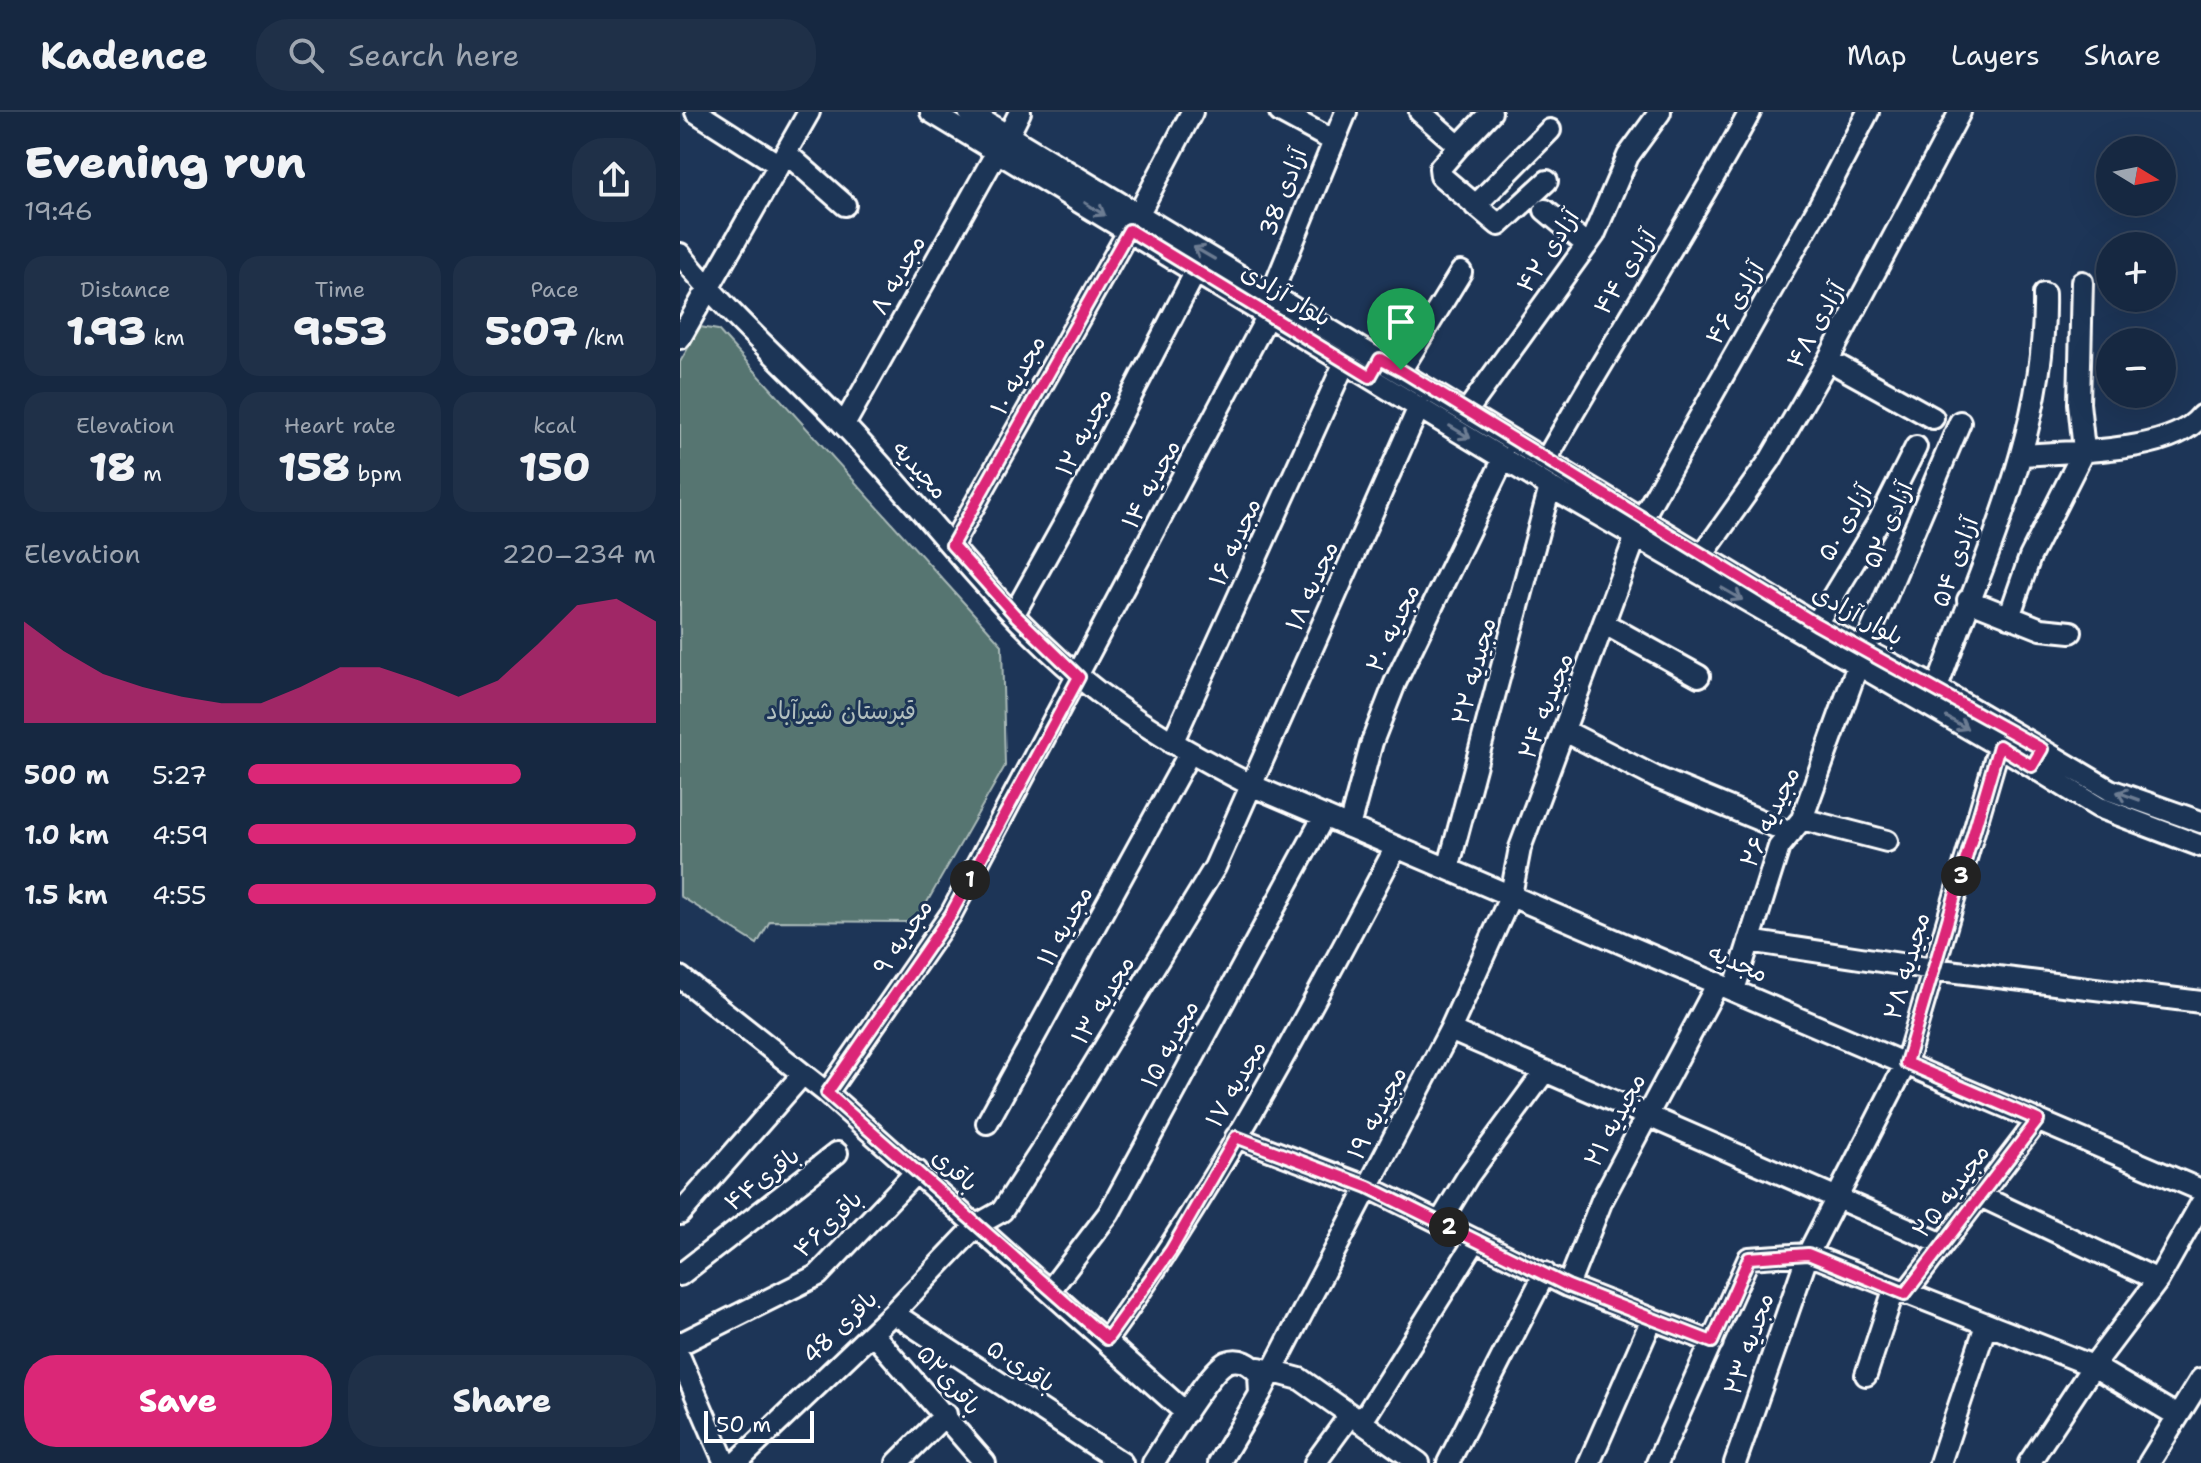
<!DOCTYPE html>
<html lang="en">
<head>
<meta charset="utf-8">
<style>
	:root { --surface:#162841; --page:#1f3048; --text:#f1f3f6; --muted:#9ea6b1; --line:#35445a; --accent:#db2777 }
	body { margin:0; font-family:"Shantell Sans","Playpen Sans Arabic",sans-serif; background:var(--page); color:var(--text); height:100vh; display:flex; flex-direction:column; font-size:30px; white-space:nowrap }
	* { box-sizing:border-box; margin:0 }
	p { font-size:26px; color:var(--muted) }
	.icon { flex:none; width:44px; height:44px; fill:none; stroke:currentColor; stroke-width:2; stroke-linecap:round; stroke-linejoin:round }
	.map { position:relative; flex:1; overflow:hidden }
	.panel { display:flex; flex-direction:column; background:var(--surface); width:680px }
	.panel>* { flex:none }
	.needle { width:52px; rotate:100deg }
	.fabs { position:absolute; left:1416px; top:24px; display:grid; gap:16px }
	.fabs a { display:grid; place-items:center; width:80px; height:80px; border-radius:50%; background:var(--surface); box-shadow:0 8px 32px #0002,0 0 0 2px var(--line); font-size:40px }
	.scale { position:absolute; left:24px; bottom:20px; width:110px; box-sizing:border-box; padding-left:8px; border:4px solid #fff; border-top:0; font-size:22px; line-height:28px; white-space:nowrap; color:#fff; -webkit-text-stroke:6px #1d3557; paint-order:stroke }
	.pin { position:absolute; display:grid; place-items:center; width:68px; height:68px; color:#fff; margin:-82px -34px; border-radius:50% 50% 50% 0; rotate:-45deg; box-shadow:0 0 8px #0007 }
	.pin .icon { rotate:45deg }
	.km { position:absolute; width:40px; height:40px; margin:-20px; border-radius:50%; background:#222; color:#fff; font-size:22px; line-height:40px; text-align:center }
	.round { display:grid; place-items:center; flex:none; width:84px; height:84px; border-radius:32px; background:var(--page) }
	.headline { display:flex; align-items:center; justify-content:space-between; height:136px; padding:0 24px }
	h1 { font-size:44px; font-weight:800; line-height:60px }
	.stats { display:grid; grid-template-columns:repeat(3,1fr); gap:12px; height:136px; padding:8px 24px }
	.stats div { display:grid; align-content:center; border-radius:20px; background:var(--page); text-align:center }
	.stats b { font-size:40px; font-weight:800 }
	.stats small { font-size:22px; font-weight:400 }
	.stats p { font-size:22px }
	.chart { height:224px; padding:16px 24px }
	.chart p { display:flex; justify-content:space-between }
	.chart svg { width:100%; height:144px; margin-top:8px; fill:var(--accent); opacity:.7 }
	.primary-button { display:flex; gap:16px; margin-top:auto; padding:16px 24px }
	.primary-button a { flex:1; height:92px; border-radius:32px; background:var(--accent); color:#fff; font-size:32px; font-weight:800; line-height:92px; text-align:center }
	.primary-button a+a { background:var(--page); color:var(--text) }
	ul { padding:0 24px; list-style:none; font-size:26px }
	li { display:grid; grid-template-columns:128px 96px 1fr; align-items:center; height:60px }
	li i { height:20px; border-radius:10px; background:var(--accent) }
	header { display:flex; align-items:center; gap:48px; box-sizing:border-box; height:112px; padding:0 40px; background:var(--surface); border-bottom:2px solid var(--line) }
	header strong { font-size:38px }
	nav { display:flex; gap:44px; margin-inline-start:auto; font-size:28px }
	.search { width:560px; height:72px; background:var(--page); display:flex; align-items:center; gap:20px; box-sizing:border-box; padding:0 28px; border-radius:32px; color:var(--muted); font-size:30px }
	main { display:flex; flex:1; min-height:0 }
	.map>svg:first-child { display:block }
	.green { fill:#567471; stroke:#aabab8; stroke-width:2 }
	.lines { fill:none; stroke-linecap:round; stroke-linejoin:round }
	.minor-casing { stroke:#fff; stroke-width:26 }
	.minor { stroke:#1d3557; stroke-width:20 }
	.oneway { stroke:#6c7c92 }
	.route-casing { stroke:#fff; stroke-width:16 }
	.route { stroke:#db2777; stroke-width:10 }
	.labels { text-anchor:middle; stroke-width:6; stroke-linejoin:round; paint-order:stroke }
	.street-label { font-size:24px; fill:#fff; stroke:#1d3557 }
	.park-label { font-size:24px; fill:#b3c0bf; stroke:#1d3557 }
</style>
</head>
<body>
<header>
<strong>Kadence</strong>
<div class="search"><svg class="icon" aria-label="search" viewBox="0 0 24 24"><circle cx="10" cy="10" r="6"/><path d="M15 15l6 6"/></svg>Search here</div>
<nav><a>Map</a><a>Layers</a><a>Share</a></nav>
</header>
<main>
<section class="panel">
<div class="headline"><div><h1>Evening run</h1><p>19:46</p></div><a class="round"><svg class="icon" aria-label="share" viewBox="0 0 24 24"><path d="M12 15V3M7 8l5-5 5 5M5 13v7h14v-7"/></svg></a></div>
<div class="stats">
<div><p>Distance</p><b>1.93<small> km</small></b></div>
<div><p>Time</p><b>9:53</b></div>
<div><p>Pace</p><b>5:07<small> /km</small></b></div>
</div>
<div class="stats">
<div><p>Elevation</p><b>18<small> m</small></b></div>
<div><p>Heart rate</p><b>158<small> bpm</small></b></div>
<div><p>kcal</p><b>150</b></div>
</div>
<div class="chart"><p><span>Elevation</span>220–234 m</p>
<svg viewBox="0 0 160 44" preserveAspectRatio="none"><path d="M0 44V13L10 22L20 29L30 33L40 36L50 38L60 38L70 33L80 27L90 27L100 31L110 36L120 31L130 20L140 8L150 6L160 13V44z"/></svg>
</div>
<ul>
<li><b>500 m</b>5:27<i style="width:67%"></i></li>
<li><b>1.0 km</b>4:59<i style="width:95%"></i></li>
<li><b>1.5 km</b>4:55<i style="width:100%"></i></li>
</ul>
<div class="primary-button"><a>Save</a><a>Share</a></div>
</section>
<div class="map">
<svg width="1521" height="1351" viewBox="0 0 1521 1351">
	<rect width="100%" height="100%" fill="#1d3557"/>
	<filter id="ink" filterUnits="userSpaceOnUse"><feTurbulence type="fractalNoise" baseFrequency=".0125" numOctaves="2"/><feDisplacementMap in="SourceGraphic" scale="16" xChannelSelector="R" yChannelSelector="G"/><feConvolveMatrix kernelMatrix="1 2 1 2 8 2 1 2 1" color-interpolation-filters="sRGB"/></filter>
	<g filter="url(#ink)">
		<!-- green -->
		<path class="green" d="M20 215 38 218 322 533 325 654 238 806 229 810 90 809 77 832 0 784V250Z"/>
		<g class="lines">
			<!-- minor casing -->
			<g class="minor-casing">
				<path id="minor" d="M16 0 99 53
					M251 0 870 375 1319 634 1418 695 1521 734
					M289 0 1136 512 1257 576 1430 678 1521 710
					M600 0 652 28
					M740 0 779 34 811 0
					M328 24 340 0
					M779 34 760 56 761 64 819 113 867 69
					M106 41 165 93
					M795 94 870 18
					M865 98 907 133
					M458 103 512 0
					M0 142C49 204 109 255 163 312 243 395 311 491 399 565 452 609 512 643 573 674L1521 1078
					M0 226 129 0
					M1148 248 1253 306
					M721 258 781 160
					M787 299 914 123 948 44 980 0
					M164 313 318 38
					M1342 343C1388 339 1491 342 1521 304
					M866 348C932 231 1006 118 1070 0
					M272 433 449 118
					M1016 452 1090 348 1148 248 1280 0
					M1288 488 1361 517 1391 520
					M334 502 393 396 516 159
					M1329 505 1350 445 1404 338 1399 291 1402 170
					M925 512 1019 564
					M1136 512 1200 407 1236 335
					M1257 576C1302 450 1367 319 1364 182
					M885 619 975 665 1111 721
					M492 631 665 250
					M1122 707 1207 729
					M669 715 692 630 715 571 824 346
					M768 757 870 375
					M1069 829 1253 857 1521 890
					M0 865 147 981 506 1301
					M1054 878 1099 735 1122 707 1184 536 1280 310
					M770 918 1263 1132
					M147 981 271 802 588 203 592 181 666 0
					M307 1011 509 642
					M556 1025 688 1075 888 1174 972 1207 909 1351
					M1300 1084 1478 1168
					M0 1102 123 962
					M760 1110 788 1064 865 959
					M0 1163 157 1041
					M888 1174 922 1088 1038 871
					M371 1177 429 1101 644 704
					M1225 1182 1358 1008
					M213 1201 442 1351
					M972 1207 1032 1230
					M192 1221 305 1351
					M427 1227C538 1072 628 903 716 735
					M0 1232 138 1163 237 1059
					M0 1246 45 1351
					M579 1256 620 1267 739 1351
					M1186 1263 1214 1178
					M580 1282 770 918 831 783 840 736 963 405 1139 94 1188 0
					M681 1311 796 1128
					M56 1351 213 1201 297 1113 322 1099 363 1036 535 755 739 295
					M217 1351 266 1302
					M473 1351C486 1331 529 1258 547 1250 560 1245 571 1252 579 1262L580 1282 539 1351
					M635 1351 670 1303
					M768 1351 865 1161
					M977 1351 1069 1146 1128 1142 1413 1254 1496 1303
					M1055 1351 1128 1142 1226 951 1319 634
					M1260 1351 1306 1213
					M1349 1351 1413 1254 1478 1168 1521 1092
					M1469 1351 1521 1267"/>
			</g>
			<!-- minor -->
			<use href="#minor" class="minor"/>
		</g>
		<!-- one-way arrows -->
		<defs><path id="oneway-shaft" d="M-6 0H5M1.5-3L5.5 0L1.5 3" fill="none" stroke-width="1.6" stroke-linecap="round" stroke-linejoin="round" transform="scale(2)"/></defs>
		<g class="oneway">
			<use href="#oneway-shaft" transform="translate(415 97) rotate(32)"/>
			<use href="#oneway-shaft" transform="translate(524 141) rotate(-150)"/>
			<use href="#oneway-shaft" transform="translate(780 320) rotate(31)"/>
			<use href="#oneway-shaft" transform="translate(1052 482) rotate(30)"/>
			<use href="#oneway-shaft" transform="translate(1277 611) rotate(29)"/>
			<use href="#oneway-shaft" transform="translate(1448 684) rotate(-160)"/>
		</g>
	</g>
	<g class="lines" filter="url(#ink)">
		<!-- route casing -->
		<g class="route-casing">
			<path id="route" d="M449 118 690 265 700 247 721 258 1136 512 1362 637 1352 654 1319 634 1226 951 1358 1008 1225 1182 1128 1142 1069 1146 1032 1230 888 1174 688 1075 556 1025 491 1138 427 1227 147 981 271 802 399 565 334 502 272 433Z"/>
		</g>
		<!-- route -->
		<use href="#route" class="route"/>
	</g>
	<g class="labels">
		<!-- street labels -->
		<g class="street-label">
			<text transform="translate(603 80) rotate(-69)" y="8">آزادی 38</text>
			<text transform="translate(868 139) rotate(-57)" y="8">آزادی ۴۲</text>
			<text transform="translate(945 160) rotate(-58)" y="8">آزادی ۴۴</text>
			<text transform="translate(218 163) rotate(-61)" y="8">مجدیه ۸</text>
			<text transform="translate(606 183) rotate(31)" y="8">بلوار آزادی</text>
			<text transform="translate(1055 191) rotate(-60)" y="8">آزادی ۴۶</text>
			<text transform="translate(1136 213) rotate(-61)" y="8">آزادی ۴۸</text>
			<text transform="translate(338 263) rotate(-61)" y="8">مجدیه ۱۰</text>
			<text transform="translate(404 320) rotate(-63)" y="8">مجدیه ۱۲</text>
			<text transform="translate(240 358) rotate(48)" y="8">مجیدیه</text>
			<text transform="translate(471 372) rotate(-62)" y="8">مجدیه ۱۴</text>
			<text transform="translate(1165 411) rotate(-60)" y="8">آزادی ۵۰</text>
			<text transform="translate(1208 413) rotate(-67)" y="8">آزادی ۵۲</text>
			<text transform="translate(555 430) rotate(-66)" y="8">مجدیه ۱۶</text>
			<text transform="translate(1275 450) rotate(-70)" y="8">آزادی ۵۴</text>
			<text transform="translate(632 474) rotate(-66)" y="8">مجدیه ۱۸</text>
			<text transform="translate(1178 503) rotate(29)" y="8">بلوار آزادی</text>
			<text transform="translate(713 516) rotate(-65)" y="8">مجدیه ۲۰</text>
			<text transform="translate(794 559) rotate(-75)" y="8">مجیدیه ۲۲</text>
			<text transform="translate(866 594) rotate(-69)" y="8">مجیدیه ۲۴</text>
			<text transform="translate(1090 705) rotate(-65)" y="8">مجیدیه ۲۶</text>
			<text transform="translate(385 814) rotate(-61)" y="8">مجدیه ۱۱</text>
			<text transform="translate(223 825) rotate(-56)" y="8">مجدیه ۹</text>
			<text transform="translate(1058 851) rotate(23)" y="8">مجدیه</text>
			<text transform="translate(1227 854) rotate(-74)" y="8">مجیدیه ۲۸</text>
			<text transform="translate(423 888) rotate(-59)" y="8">مجدیه ۱۳</text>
			<text transform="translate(490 932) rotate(-62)" y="8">مجدیه ۱۵</text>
			<text transform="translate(556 972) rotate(-60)" y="8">مجدیه ۱۷</text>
			<text transform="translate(697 1001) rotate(-63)" y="8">مجیدیه ۱۹</text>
			<text transform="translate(935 1008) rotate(-62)" y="8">مجیدیه ۲۱</text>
			<text transform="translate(275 1058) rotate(42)" y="8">باقری</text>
			<text transform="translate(82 1067) rotate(-38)" y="8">باقری۴۴</text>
			<text transform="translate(1271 1079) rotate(-53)" y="8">مجیدیه ۲۵</text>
			<text transform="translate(148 1112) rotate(-44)" y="8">باقری۴۶</text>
			<text transform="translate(160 1215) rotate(-44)" y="8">باقری 48</text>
			<text transform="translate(1069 1232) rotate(-71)" y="8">مجدیه ۲۳</text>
			<text transform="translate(341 1254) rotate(33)" y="8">باقری۵۰</text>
			<text transform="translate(269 1268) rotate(49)" y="8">باقری۵۲</text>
		</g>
		<!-- park labels -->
		<g class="park-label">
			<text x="161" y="607">قبرستان شیرآباد</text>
		</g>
	</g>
</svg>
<div class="fabs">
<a><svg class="needle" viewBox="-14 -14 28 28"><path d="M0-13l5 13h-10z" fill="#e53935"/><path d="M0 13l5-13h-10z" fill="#9ea6b1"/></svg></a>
<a>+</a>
<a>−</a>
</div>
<div class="scale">50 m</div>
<div class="pin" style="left:721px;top:258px;background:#1e9e55"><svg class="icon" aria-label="arrive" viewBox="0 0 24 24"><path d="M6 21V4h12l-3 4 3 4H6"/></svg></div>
<b class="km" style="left:290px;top:768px">1</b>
<b class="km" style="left:769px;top:1115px">2</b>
<b class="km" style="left:1281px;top:764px">3</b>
</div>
</main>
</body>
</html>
